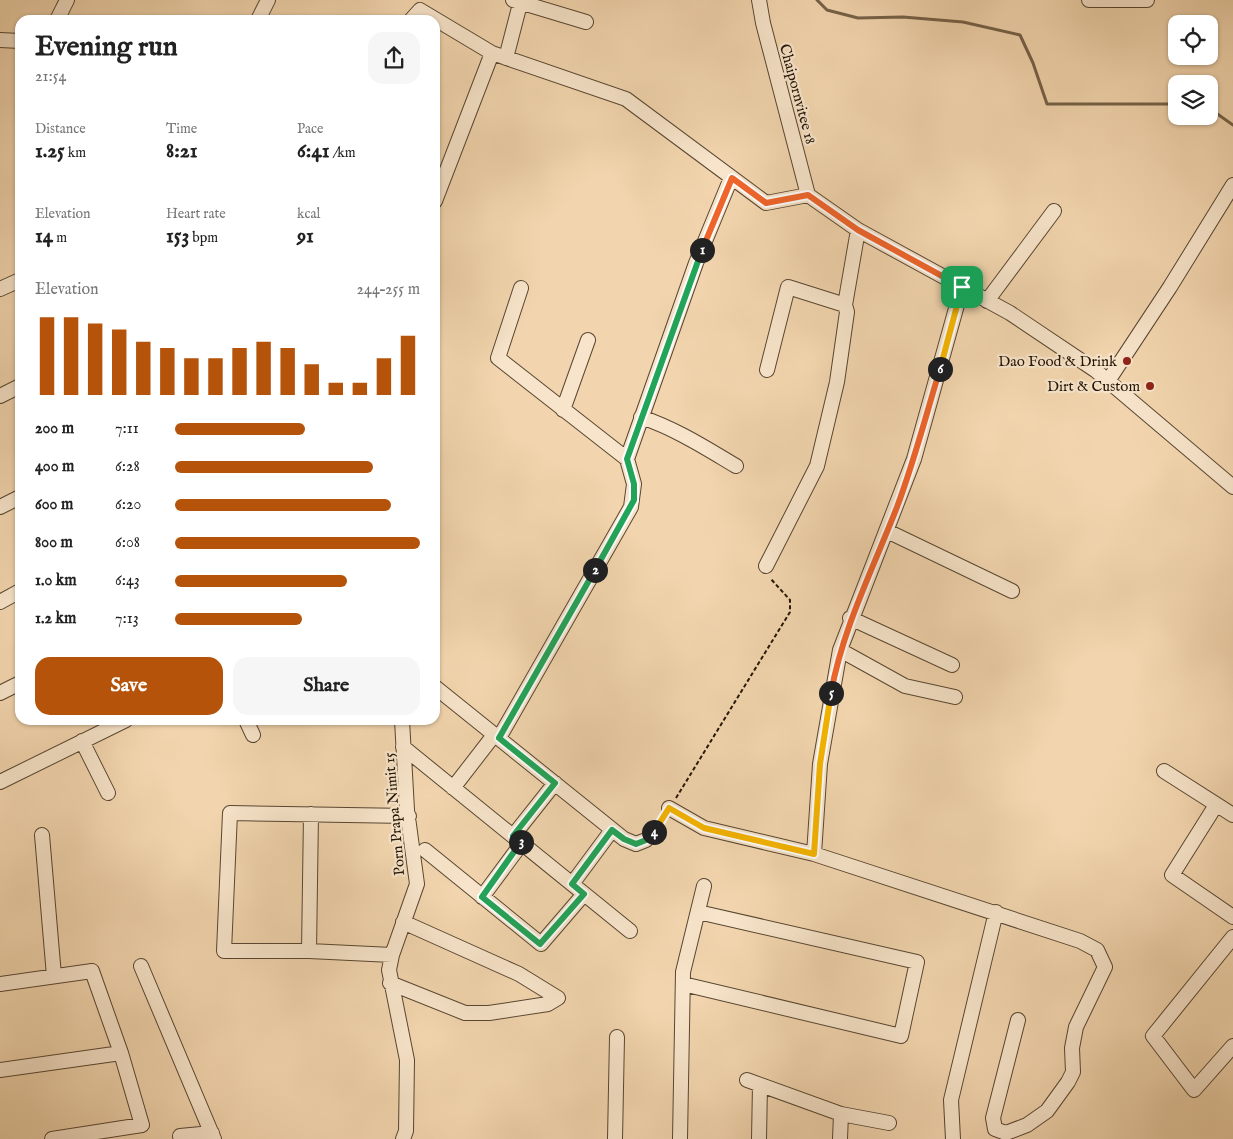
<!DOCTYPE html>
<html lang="en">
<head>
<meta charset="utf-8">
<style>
	:root { --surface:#fff; --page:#f6f6f6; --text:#222; --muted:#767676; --accent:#b45309 }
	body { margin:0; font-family:"IM FELL English",serif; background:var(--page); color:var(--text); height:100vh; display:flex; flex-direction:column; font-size:19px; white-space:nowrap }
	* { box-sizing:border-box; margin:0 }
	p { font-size:16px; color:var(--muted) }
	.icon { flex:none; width:28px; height:28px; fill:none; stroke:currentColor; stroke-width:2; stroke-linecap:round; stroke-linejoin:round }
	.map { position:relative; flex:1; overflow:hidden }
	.side { position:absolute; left:15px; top:15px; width:425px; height:710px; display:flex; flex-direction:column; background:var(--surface); border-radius:15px; box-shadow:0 1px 4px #0004 }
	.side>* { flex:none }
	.controls { position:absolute; left:1168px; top:15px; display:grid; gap:10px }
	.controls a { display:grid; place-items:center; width:50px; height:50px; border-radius:10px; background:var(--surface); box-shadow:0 1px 4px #0004; font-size:25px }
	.pin { position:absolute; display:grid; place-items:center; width:42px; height:42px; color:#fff; margin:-21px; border-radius:10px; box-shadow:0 2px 8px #0006 }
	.km { position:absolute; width:25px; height:25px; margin:-12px; border-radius:50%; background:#222; color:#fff; font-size:14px; line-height:25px; text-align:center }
	.round { display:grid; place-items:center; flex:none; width:52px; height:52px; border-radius:15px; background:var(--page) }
	.overview { display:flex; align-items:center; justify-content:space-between; height:85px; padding:0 20px }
	h1 { font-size:28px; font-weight:700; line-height:38px }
	.stats { display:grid; grid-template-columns:repeat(3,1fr); gap:8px; height:85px; padding:5px 20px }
	.stats div { display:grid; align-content:center }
	.stats b { font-size:21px; font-weight:700 }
	.stats small { font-size:14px; font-weight:400 }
	.stats p { font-size:14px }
	.chart { height:140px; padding:10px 20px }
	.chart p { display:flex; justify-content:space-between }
	.chart svg { width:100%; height:90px; margin-top:5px; stroke:var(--accent); stroke-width:6 }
	.primary-button { display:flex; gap:10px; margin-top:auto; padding:10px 20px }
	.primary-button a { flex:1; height:58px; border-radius:15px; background:var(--accent); color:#fff; font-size:20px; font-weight:700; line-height:58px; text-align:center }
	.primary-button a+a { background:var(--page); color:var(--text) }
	ul { padding:0 20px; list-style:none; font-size:16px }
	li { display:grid; grid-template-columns:80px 60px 1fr; align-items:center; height:38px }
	li i { height:12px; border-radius:6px; background:var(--accent) }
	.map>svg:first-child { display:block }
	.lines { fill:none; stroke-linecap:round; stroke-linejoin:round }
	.stream { stroke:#766249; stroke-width:3 }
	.minor-casing { stroke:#584631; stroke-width:16 }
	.path { stroke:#241607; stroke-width:2; stroke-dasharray:4 2.5; stroke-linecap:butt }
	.minor { stroke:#f7e4ca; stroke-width:14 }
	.split-1-casing { stroke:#fff; stroke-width:10 }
	.split-2-casing { stroke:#fff; stroke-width:10 }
	.split-3-casing { stroke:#fff; stroke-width:10 }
	.split-4-casing { stroke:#fff; stroke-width:10 }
	.split-5-casing { stroke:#fff; stroke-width:10 }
	.split-6-casing { stroke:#fff; stroke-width:10 }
	.split-7-casing { stroke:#fff; stroke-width:10 }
	.split-1 { stroke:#f0652b; stroke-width:6 }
	.split-2 { stroke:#22a559; stroke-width:6 }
	.split-3 { stroke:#22a559; stroke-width:6 }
	.split-4 { stroke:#22a559; stroke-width:6 }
	.split-5 { stroke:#f5b400; stroke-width:6 }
	.split-6 { stroke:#f0652b; stroke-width:6 }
	.split-7 { stroke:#f5b400; stroke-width:6 }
	.poi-dot { fill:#8f2418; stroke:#f7e4ca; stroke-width:2 }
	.labels { text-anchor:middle; stroke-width:4.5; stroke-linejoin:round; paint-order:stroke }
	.street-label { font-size:15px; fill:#241607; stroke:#f7e4ca }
	.poi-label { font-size:15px; fill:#241607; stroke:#f7e4ca; text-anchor:end }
</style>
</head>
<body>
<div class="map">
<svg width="1233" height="1139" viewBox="0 0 1233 1139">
	<rect width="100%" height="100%" fill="#f2d5ae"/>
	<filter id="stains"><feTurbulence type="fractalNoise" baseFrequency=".004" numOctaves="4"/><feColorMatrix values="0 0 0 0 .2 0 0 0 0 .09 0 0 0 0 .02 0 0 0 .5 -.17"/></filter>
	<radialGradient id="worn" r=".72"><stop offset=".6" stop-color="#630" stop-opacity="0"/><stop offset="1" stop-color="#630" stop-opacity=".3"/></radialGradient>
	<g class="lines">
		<!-- stream -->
		<path class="stream" d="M817 0 827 10 858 18 903 17 963 22 1020 35 1033 63 1047 104H1176
			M1209 108 1233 125"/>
		<!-- minor casing -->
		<g class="minor-casing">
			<path id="minor" d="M513 0 586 22
				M759 0 763 23 808 195
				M1089 0H1147
				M57 20 67 0
				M258 20 268 0
				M411 20 420 10 492 53 626 99 766 203 808 195
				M0 40 20 41
				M506 58 521 0
				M808 195 858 230 1010 313 1095 370 1233 487
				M435 201 492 53
				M0 289 20 280
				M987 301 1054 211
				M767 370 788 287 845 305
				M1108 381 1170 287 1233 185
				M0 396 20 386
				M563 410 588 340
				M641 417C676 429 704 447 736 466
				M627 459 696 263 731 178
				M0 507 20 497
				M887 531 1012 591
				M766 566 817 466 837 382 847 312 845 305 858 230
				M0 602 20 591
				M850 618 952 665
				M840 650 905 686 955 697
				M435 687 624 839 636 844 646 840
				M0 693 20 683
				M246 720 253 735
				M402 720 407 810 417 884 392 955 389 970 407 1060 406 1131 403 1139
				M499 738 631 507 634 484 627 459 498 358 521 288
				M82 741 108 793
				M403 747 630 931
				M1164 771 1233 815
				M0 782 126 720
				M453 788 494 735
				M1216 805 1172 875 1233 917
				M669 808 704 828 814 854 1080 941 1097 950 1105 967 1076 1027 1072 1048 1073 1072 1068 1082 1047 1111 1027 1125 1006 1133 995 1129 993 1118 1018 1020
				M42 835 54 976
				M513 836 555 783
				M425 850 541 944 584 894
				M814 854 820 764 840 650 914 459 962 287
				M572 884 612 830
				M482 897 522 843
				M1233 937 1153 1036 1194 1090 1233 1046
				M309 951 311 814
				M392 955 309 951H224L230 813 409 816
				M141 966 214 1139
				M390 983 465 1013H489L548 1004 558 998 519 974 403 922
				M0 984 92 971 121 1053 142 1125 52 1139
				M683 984 901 1036 917 962 698 912
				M0 1070 121 1053
				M747 1080 841 1114 889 1123
				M180 1136 212 1133
				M615 1139 617 1037
				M680 1139 683 972 704 886
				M759 1139 760 1085
				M840 1139 841 1114
				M953 1139 951 1100 996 912"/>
		</g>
		<!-- path -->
		<path class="path" d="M676 798 790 612V600L770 578
			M655 832 663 819"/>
		<!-- minor -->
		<use href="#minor" class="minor"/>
	</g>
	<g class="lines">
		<!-- split-1 casing -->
		<g class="split-1-casing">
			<path id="split-1" d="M702 250 732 178 766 203 808 195 858 230 962 287"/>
		</g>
		<!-- split-2 casing -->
		<g class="split-2-casing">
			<path id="split-2" d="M595 570 634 500V484L627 459 702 250"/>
		</g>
		<!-- split-3 casing -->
		<g class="split-3-casing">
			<path id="split-3" d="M521 842 513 836 555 783 499 738 595 570"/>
		</g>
		<!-- split-4 casing -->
		<g class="split-4-casing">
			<path id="split-4" d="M521 842 482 897 540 944 584 894 572 884 612 830 624 839 636 844 646 840 654 832"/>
		</g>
		<!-- split-5 casing -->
		<g class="split-5-casing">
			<path id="split-5" d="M654 832 669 808 704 828 814 854 820 764 831 693"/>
		</g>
		<!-- split-6 casing -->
		<g class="split-6-casing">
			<path id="split-6" d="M831 693C843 627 873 569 897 507 914 462 926 415 940 369"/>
		</g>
		<!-- split-7 casing -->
		<g class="split-7-casing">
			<path id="split-7" d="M940 369 962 287"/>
		</g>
		<!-- split-1 -->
		<use href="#split-1" class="split-1"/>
		<!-- split-2 -->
		<use href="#split-2" class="split-2"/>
		<!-- split-3 -->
		<use href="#split-3" class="split-3"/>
		<!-- split-4 -->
		<use href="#split-4" class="split-4"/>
		<!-- split-5 -->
		<use href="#split-5" class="split-5"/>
		<!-- split-6 -->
		<use href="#split-6" class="split-6"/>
		<!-- split-7 -->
		<use href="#split-7" class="split-7"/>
	</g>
	<!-- markers -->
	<g class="poi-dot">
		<circle cx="1127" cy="361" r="5"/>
		<circle cx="1150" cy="386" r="5"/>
	</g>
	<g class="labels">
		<!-- street labels -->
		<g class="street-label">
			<text transform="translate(798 94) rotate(75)" y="5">Chaipornvitee 18</text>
			<text transform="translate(394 814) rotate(-95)" y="5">Porn Prapa Nimit 15</text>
		</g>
		<!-- poi labels -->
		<g class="poi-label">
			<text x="1117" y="366">Dao Food &amp; Drink</text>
			<text x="1140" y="391">Dirt &amp; Custom</text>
		</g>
	</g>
	<rect width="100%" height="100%" filter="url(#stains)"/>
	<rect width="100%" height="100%" fill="url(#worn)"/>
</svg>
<div class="controls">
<a><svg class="icon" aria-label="locate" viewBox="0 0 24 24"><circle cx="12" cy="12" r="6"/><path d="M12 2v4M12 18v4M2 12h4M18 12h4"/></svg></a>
<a><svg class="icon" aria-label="layers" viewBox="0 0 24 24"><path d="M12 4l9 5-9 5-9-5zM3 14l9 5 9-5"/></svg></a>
</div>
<div class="pin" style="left:962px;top:287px;background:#1e9e55"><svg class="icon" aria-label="arrive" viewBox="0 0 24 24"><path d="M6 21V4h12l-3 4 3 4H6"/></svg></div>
<b class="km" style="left:702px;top:250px">1</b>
<b class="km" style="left:595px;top:570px">2</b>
<b class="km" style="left:521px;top:842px">3</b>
<b class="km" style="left:654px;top:832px">4</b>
<b class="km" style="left:831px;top:693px">5</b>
<b class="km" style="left:940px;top:369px">6</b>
<section class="side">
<div class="overview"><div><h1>Evening run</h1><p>21:54</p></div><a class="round"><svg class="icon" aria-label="share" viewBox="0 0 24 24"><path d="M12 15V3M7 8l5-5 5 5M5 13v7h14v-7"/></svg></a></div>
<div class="stats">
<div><p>Distance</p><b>1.25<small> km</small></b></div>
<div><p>Time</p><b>8:21</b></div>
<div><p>Pace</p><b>6:41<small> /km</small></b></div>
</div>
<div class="stats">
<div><p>Elevation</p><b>14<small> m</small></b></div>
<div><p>Heart rate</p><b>153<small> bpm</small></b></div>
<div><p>kcal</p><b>91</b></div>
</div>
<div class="chart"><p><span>Elevation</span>244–255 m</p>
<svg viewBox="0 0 160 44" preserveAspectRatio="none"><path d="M5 44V6M15 44V6M25 44V9M35 44V12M45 44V18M55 44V21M65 44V26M75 44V26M85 44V21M95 44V18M105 44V21M115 44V29M125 44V38M135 44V38M145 44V26M155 44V15"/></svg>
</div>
<ul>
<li><b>200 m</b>7:11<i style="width:53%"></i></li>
<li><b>400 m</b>6:28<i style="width:81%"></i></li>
<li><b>600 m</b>6:20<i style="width:88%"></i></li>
<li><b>800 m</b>6:08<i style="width:100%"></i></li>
<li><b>1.0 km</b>6:43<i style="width:70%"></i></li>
<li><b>1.2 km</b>7:13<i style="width:52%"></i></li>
</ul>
<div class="primary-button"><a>Save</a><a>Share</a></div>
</section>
</div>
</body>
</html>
